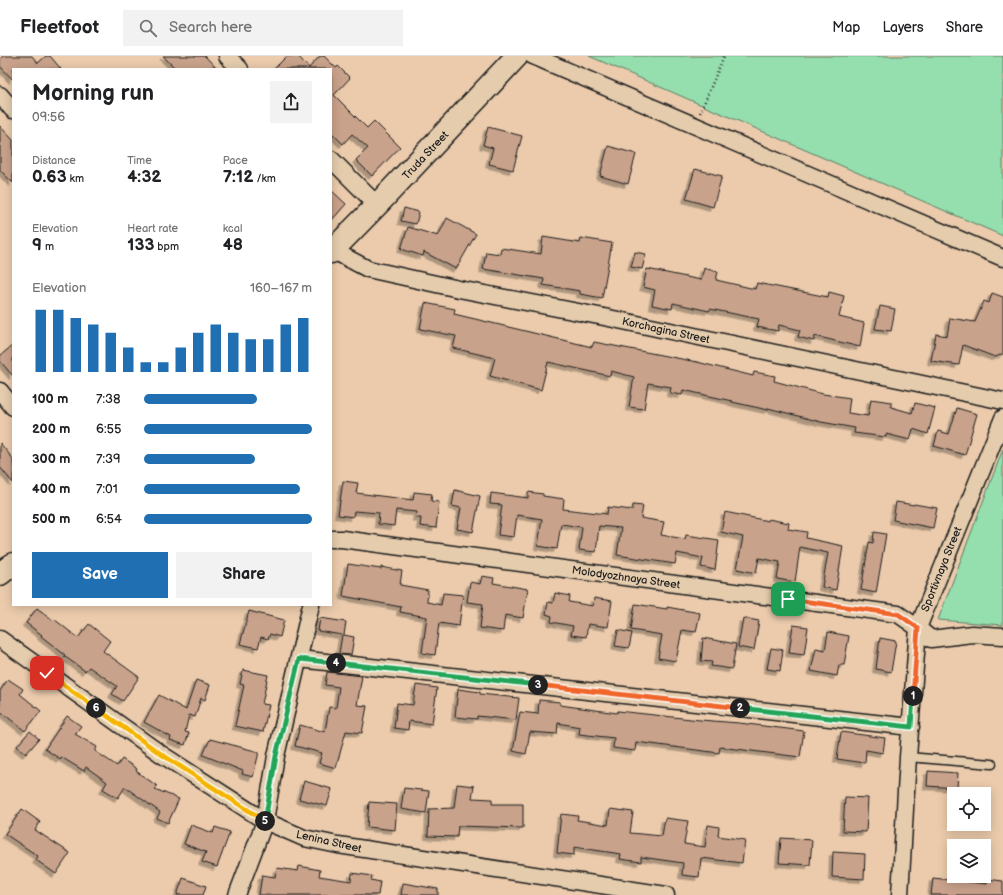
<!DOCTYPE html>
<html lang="en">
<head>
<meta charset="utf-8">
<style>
	:root { --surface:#fff; --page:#f2f2f2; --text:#202124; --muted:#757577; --line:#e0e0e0; --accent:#1f6fb2 }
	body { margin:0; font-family:"Balsamiq Sans",sans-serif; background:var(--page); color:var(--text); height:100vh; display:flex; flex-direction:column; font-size:15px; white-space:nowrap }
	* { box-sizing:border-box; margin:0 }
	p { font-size:13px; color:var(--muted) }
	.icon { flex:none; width:22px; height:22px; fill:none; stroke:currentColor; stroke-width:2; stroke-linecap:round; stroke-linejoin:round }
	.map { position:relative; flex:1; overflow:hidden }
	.drawer { position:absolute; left:12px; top:12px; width:320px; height:538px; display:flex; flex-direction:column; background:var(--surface); border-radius:0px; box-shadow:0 2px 10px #0003 }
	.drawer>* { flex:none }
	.buttons { position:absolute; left:947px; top:731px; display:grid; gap:8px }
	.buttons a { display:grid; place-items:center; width:44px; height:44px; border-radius:0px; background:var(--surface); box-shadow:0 2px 10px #0003; font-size:20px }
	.pin { position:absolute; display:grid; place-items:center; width:34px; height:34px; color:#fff; margin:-17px; border-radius:8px; box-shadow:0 2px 6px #0006 }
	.km { position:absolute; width:20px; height:20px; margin:-10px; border-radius:50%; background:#222; color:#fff; font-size:11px; line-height:20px; text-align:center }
	.round { display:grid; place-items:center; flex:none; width:42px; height:42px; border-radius:0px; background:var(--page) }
	.summary { display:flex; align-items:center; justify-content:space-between; height:68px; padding:0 20px }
	h1 { font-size:22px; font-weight:700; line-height:30px }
	.stats { display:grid; grid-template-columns:repeat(3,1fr); gap:6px; height:68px; padding:4px 20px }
	.stats div { display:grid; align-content:center }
	.stats b { font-size:17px; font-weight:700 }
	.stats small { font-size:11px; font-weight:400 }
	.stats p { font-size:11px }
	.chart { height:112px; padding:8px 20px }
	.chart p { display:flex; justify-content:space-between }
	.chart svg { width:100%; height:72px; margin-top:4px; stroke:var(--accent); stroke-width:6 }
	.action { display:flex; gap:8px; margin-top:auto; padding:8px 20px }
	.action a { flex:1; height:46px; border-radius:0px; background:var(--accent); color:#fff; font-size:16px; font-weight:700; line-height:46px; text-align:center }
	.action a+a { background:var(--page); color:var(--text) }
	ul { padding:0 20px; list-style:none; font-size:13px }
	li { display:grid; grid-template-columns:64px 48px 1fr; align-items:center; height:30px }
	li i { height:10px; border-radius:5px; background:var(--accent) }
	header { display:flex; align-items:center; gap:24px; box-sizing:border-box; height:56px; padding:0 20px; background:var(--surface); border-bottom:1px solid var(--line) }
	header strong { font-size:19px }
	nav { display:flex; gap:22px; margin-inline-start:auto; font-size:14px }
	.search { width:280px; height:36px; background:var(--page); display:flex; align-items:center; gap:10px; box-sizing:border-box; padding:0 14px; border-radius:0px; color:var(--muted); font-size:15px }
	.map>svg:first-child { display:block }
	.green { fill:#95deae; stroke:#587d65 }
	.building { fill:#c9a28b; stroke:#1c1c1c; filter:url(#shadow) }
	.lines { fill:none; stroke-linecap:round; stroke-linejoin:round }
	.lane-casing { stroke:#1c1c1c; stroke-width:11 }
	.street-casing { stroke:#1c1c1c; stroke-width:19 }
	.secondary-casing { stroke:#1c1c1c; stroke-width:25 }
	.path { stroke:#1c1c1c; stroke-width:2.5; stroke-dasharray:1 3; stroke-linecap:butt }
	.lane { stroke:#e4ccad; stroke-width:8 }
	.street { stroke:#e4ccad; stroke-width:16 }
	.secondary { stroke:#e4ccad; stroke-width:22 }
	.split-1-casing { stroke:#fff; stroke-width:8 }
	.split-2-casing { stroke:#fff; stroke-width:8 }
	.split-3-casing { stroke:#fff; stroke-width:8 }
	.split-4-casing { stroke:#fff; stroke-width:8 }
	.split-5-casing { stroke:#fff; stroke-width:8 }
	.split-6-casing { stroke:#fff; stroke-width:8 }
	.split-7-casing { stroke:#fff; stroke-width:8 }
	.split-1 { stroke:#f0652b; stroke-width:5 }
	.split-2 { stroke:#22a559; stroke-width:5 }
	.split-3 { stroke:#f0652b; stroke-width:5 }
	.split-4 { stroke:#22a559; stroke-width:5 }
	.split-5 { stroke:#22a559; stroke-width:5 }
	.split-6 { stroke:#f5b400; stroke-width:5 }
	.split-7 { stroke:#f5b400; stroke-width:5 }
	.labels { text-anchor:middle; stroke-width:3; stroke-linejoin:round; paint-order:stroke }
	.street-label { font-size:11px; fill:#1c1c1c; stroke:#e4ccad }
</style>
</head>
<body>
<header>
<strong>Fleetfoot</strong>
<div class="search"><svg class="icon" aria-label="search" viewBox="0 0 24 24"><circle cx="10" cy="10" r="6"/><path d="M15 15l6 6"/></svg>Search here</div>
<nav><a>Map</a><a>Layers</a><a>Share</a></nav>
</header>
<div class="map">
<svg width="1003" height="839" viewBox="0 0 1003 839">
	<defs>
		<filter id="shadow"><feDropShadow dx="-3.5" dy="3.5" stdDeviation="0" flood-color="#0004"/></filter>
	</defs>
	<rect width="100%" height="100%" fill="#ebcbac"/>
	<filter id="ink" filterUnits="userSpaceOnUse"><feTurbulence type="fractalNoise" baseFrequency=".025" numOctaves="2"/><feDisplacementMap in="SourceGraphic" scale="8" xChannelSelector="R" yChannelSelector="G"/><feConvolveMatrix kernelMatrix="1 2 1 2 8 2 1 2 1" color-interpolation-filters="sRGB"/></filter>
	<g filter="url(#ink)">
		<!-- green -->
		<path class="green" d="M589 0H1003V180Z
			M1003 393V569L938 564Z"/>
		<!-- building -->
		<path class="building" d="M3 0H32L38 7 46 0H50L61 13H13V24L0 10V3Z
			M163 0H205L217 13H176Z
			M287 0H298L309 12 320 0H324L336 12 338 10 350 22 334 39 367 72 374 65 400 91 372 120 356 104 368 92 352 78 343 88 331 76V13H274Z
			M0 70 13 84V127L0 114Z
			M488 71 522 80 513 114 489 108 493 92 483 89Z
			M608 90 636 98 628 128 600 120Z
			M695 113 722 120 713 151 686 143Z
			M331 134 346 148 331 165Z
			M404 152 419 156 416 168 401 165Z
			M447 162 476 178 456 213 424 196 423 200 401 193 408 171 438 180Z
			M543 181 580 187 581 182 612 187 602 242 580 238V235L543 229 544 223 483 213 486 196 500 198 501 192 541 198Z
			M635 196 646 198 642 213 631 211Z
			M704 212 718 216 716 224 755 233 757 227 828 241 829 236 844 240 839 261 864 267 860 291 815 280 814 285 798 281 800 274 779 269 778 275 757 271 759 263 710 253 709 255 673 247 672 253 652 249 655 234 643 231 647 213 701 224Z
			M992 237 1003 241V298L995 301 963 289 959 309 931 305 936 278 947 280 950 262 975 266 984 245 989 247Z
			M425 247 455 253 454 258 592 291 594 286 697 306 753 320 754 316 775 320 774 325 823 338 850 342 848 357 868 360 871 343 891 346V351L912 357 915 347 935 352 928 378 913 373 910 384 886 378V381L854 377 855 372 821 366 768 352V354L732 346V345L683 334 682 339 670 337 671 331 648 327 644 353 629 351 634 321 611 315 610 320 548 306 541 334 490 320 495 302 453 292 456 280 420 273Z
			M880 250 895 253 891 275 875 273Z
			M13 289V320L0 305V300Z
			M957 352 977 358 965 399 934 390 938 375 949 378Z
			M0 387 13 403V427L0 411Z
			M343 425 358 427 356 437 413 444 414 436 432 438 431 445 439 446 436 472 420 470 421 462H416L417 456 396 454 394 470 378 468 379 457 354 455 353 461 338 459Z
			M455 434 480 440 473 476 457 473 461 452 452 450Z
			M528 436 543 438V440L564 443 563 453 607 458 608 451 632 454 633 449 643 450 641 462 664 466 661 479 685 483 686 479 719 484 715 514 701 511 703 502 677 497 675 508 617 499 621 472 599 470 596 496 579 494 582 471 561 468 557 493 538 490 542 463 517 459 514 481 498 479 502 449 490 448 491 437 528 442Z
			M896 446 914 449V448L937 452 933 472 893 464Z
			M725 456 768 465V463L789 467 788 473 807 476 806 482 843 490 836 534 822 531 828 497 800 491 795 526 777 523 780 506 759 502 756 517 737 513 743 481 721 476Z
			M874 476 886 478 876 537 861 534 869 486 873 487Z
			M348 508 381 513V511L402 515 400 529 428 534 427 546 441 549 443 537 463 539 459 570 439 567 435 599 422 597 427 561 400 556 401 551 343 540Z
			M482 520 494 522 493 527 528 533 523 562 505 559 503 575 480 572 483 548 467 546 470 526 480 528Z
			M555 537 570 540 569 546 593 550 594 542 612 545 608 571 588 568 586 581 571 579 573 570 551 566 552 560 546 558 548 546 553 547Z
			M635 548 667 553V551L700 557 696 576 682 574 676 605 658 602 662 579 631 574Z
			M37 552 53 564 54 563 78 582 89 568 110 585 103 595 139 621 123 645 112 638 117 630 89 611 85 615 64 600 65 599 41 580 42 579 26 567Z
			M249 555 284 564 280 581 270 578 268 583 261 581 258 592 240 588Z
			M320 562 346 566 344 579 354 581 351 599 339 598 342 579 318 575Z
			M743 562 759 565 754 594 738 591Z
			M793 569 808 571 804 599 789 597Z
			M618 574 632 577 629 592 615 590Z
			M828 576 849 580 844 609H839L837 620 811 615 816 592 825 594Z
			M703 582 736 588 732 613 711 610 712 606 701 605Z
			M880 582 896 585 891 616 876 613Z
			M771 592 783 594 780 615 767 613Z
			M243 614 268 619 262 648 269 649 263 676 235 670 244 629 240 628Z
			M327 616 362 620 357 649 367 650 362 677 346 675 336 712 319 707 322 697 295 690 300 669 325 676 329 651 336 652 339 631 325 629Z
			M8 623 23 633 20 638 41 655 25 675 0 655V635Z
			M196 624 210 629 205 644 201 642 195 661 189 659 185 676 189 677 185 689 170 684 171 681 144 666 159 639 186 654Z
			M416 629 437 632 432 668 409 665 408 674 394 672 397 647 413 649Z
			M458 633 480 636V638L519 642 516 664 477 660V663L455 661Z
			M539 644 560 646V649L617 657 618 655 700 664 739 667 804 675 800 701 720 691 719 697 636 686 635 695 613 692 614 682 579 678 580 671 558 667 557 678 530 676 526 698 513 695 520 656 538 658Z
			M67 660 81 670 75 678 97 691 95 695 117 710 122 703 137 713 136 715 157 730 155 733 179 743 168 767 157 762 160 756 125 731 118 742 103 733 107 726 86 711 84 715 61 701 60 703 45 693Z
			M30 675 39 683 26 698 17 690Z
			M841 676 885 682 883 697 866 694 865 707 837 703Z
			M210 683 259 696 253 721 242 718 243 715 203 699Z
			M928 715 958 717 957 732 927 730Z
			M304 725 332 733 327 750 299 743Z
			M457 728 474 730 472 742 492 743V748H523V772L458 770 457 781 428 780 429 753 454 752Z
			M404 732 429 735 426 757 401 753Z
			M845 741 868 742 866 776 843 775Z
			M369 746 397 748 395 774 367 771Z
			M22 753 40 766 35 774 70 797 56 818 36 804 38 800 5 778Z
			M610 753 633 756 630 777 662 780 665 762 688 765 684 788 705 791 708 769 719 771 718 780 745 784 742 807 701 802 699 821 682 819 683 807 641 801V806L620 803 621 798 574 791V799L557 797 561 758 578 760 577 764 608 769Z
			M191 769 213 777 215 771 230 776 217 811 202 806 206 796 184 788Z
			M781 782 812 784 810 809 779 807Z
			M833 796 865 798 864 823 832 821Z
			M299 810 320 814 319 820 351 825 352 817 372 820 371 824 380 826 378 839H259L262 819 275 821 277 812 298 815Z
			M183 822 206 830 203 839H177Z
			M933 822 987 828V823L1003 825V839H931Z
			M403 827 438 833V839H401Z"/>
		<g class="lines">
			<!-- lane casing -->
			<g class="lane-casing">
				<path id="lane" d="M908 701 992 708"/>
			</g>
			<!-- street casing -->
			<g class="street-casing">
				<path id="street" d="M227 0 240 13
					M533 0 1003 202
					M0 39 13 54
					M331 103 377 149
					M332 194 368 213 459 233 604 261 1003 345
					M0 335 13 351
					M331 483H342L898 558 918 572 931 583 972 578 1003 580
					M0 583 161 698 265 765 304 782 338 789 666 839
					M299 603 911 671
					M237 839 265 765 276 700 311 549
					M900 839 908 701 918 572 1003 362"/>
			</g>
			<!-- secondary casing -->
			<g class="secondary-casing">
				<path id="secondary" d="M331 196 377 149 517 0
					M0 518 13 508"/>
			</g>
			<!-- path -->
			<path class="path" d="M700 57 724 0"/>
			<!-- lane -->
			<use href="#lane" class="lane"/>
			<!-- street -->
			<use href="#street" class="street"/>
			<!-- secondary -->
			<use href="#secondary" class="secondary"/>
		</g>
	</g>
	<g class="lines" filter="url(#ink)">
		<!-- split-1 casing -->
		<g class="split-1-casing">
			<path id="split-1" d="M788 543 898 558 918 572 913 640"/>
		</g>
		<!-- split-2 casing -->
		<g class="split-2-casing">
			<path id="split-2" d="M740 652 911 671 913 640"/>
		</g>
		<!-- split-3 casing -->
		<g class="split-3-casing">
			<path id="split-3" d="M538 629 740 652"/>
		</g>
		<!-- split-4 casing -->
		<g class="split-4-casing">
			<path id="split-4" d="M336 607 538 629"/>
		</g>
		<!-- split-5 casing -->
		<g class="split-5-casing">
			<path id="split-5" d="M265 765 276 700 299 603 336 607"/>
		</g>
		<!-- split-6 casing -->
		<g class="split-6-casing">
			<path id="split-6" d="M96 652 161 698 265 765"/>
		</g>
		<!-- split-7 casing -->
		<g class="split-7-casing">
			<path id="split-7" d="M47 617 96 652"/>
		</g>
		<!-- split-1 -->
		<use href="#split-1" class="split-1"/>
		<!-- split-2 -->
		<use href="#split-2" class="split-2"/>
		<!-- split-3 -->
		<use href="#split-3" class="split-3"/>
		<!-- split-4 -->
		<use href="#split-4" class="split-4"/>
		<!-- split-5 -->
		<use href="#split-5" class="split-5"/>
		<!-- split-6 -->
		<use href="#split-6" class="split-6"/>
		<!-- split-7 -->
		<use href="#split-7" class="split-7"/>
	</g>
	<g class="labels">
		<!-- street labels -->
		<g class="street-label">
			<text transform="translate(425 99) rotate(-47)" y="4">Truda Street</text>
			<text transform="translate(666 274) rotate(12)" y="4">Korchagina Street</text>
			<text transform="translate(941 513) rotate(-68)" y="4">Sportivnaya Street</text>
			<text transform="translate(626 521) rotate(8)" y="4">Molodyozhnaya Street</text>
			<text transform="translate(329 785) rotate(13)" y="4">Lenina Street</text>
		</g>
	</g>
</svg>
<div class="buttons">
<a><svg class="icon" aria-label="locate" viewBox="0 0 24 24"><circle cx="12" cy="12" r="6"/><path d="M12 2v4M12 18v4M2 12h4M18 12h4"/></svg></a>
<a><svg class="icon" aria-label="layers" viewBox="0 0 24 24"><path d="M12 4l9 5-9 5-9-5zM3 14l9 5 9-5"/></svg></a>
</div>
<div class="pin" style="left:788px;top:543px;background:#1e9e55"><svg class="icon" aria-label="arrive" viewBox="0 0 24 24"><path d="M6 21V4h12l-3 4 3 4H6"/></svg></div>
<div class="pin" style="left:47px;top:617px;background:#d93025"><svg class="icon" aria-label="check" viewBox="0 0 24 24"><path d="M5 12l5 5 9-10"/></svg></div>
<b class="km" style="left:913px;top:640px">1</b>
<b class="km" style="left:740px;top:652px">2</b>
<b class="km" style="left:538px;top:629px">3</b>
<b class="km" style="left:336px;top:607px">4</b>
<b class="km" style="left:265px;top:765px">5</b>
<b class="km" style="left:96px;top:652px">6</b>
<section class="drawer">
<div class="summary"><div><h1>Morning run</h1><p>09:56</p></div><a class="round"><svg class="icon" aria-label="share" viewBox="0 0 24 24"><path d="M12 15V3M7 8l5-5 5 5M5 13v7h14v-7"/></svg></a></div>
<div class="stats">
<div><p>Distance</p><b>0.63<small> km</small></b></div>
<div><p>Time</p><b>4:32</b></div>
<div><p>Pace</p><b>7:12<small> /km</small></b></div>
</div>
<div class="stats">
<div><p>Elevation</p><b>9<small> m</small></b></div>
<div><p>Heart rate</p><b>133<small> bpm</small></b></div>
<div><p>kcal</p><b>48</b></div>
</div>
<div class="chart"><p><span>Elevation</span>160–167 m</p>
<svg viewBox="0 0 160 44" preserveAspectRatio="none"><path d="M5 44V6M15 44V6M25 44V11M35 44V15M45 44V20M55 44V29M65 44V38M75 44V38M85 44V29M95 44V20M105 44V15M115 44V20M125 44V24M135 44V24M145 44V15M155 44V11"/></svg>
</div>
<ul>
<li><b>100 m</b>7:38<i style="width:67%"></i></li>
<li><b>200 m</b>6:55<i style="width:100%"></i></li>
<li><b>300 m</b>7:39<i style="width:66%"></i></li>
<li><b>400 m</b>7:01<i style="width:93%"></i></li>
<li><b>500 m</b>6:54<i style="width:100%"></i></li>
</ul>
<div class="action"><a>Save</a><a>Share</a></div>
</section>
</div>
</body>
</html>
